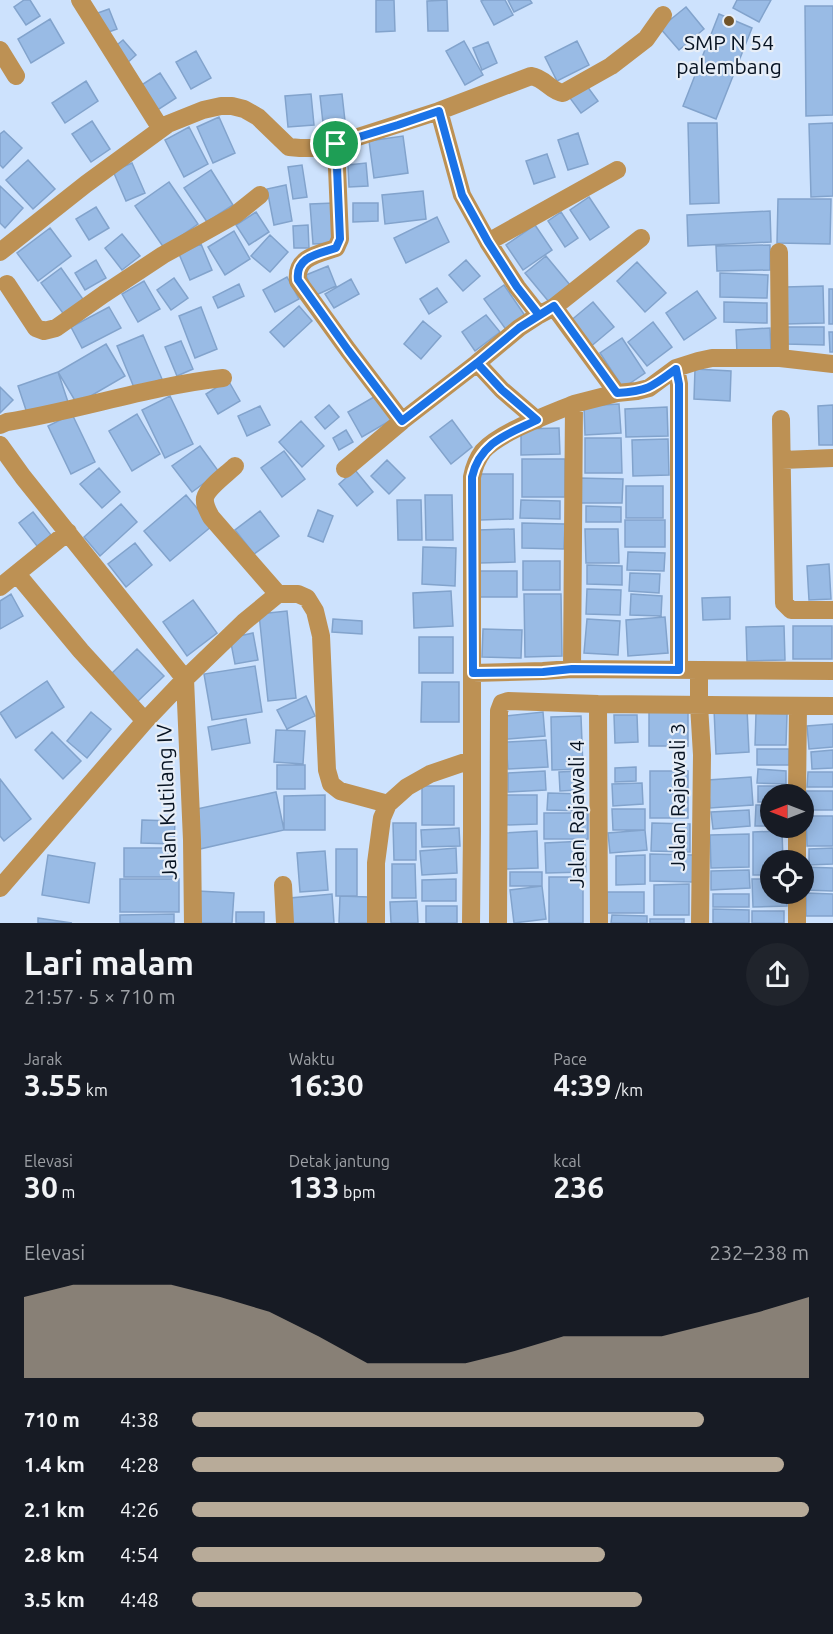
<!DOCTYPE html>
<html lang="id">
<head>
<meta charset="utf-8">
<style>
	:root { --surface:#171b24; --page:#20242c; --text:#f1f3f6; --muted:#9ea1a6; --accent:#b8ab99 }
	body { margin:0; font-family:Ubuntu,sans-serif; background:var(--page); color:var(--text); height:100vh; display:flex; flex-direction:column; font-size:22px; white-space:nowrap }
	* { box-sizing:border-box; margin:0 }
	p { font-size:20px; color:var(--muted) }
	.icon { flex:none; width:33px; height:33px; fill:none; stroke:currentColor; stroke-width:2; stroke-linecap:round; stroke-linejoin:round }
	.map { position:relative; height:923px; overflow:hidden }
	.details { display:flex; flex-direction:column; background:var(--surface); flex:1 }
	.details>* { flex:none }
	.needle { width:39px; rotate:270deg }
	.fabs { position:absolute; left:760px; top:784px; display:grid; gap:12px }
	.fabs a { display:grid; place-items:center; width:54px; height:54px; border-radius:50%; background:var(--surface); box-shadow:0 3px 15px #0003; font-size:30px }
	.pin { position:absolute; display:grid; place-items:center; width:51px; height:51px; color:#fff; margin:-26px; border:3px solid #fff; border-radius:50%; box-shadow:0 2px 6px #0007 }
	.round { display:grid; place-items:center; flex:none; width:63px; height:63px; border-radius:32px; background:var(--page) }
	.headline { display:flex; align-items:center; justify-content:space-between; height:102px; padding:0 24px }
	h1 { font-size:33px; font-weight:600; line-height:45px }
	.metrics { display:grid; grid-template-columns:repeat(3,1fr); gap:9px; height:102px; padding:6px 24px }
	.metrics div { display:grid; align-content:center }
	.metrics b { font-size:30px; font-weight:600 }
	.metrics small { font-size:16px; font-weight:400 }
	.metrics p { font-size:16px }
	.chart { height:168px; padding:12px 24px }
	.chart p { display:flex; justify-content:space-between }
	.chart svg { width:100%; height:108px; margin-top:6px; fill:var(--accent); opacity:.7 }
	ul { padding:0 24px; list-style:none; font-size:20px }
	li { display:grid; grid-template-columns:96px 72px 1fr; align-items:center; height:45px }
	li i { height:15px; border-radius:8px; background:var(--accent) }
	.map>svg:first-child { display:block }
	.building { fill:#99bbe5; stroke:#82a3cc; stroke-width:1.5 }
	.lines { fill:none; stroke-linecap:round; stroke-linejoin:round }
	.street { stroke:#bd9154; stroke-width:18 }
	.route-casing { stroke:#fff; stroke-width:12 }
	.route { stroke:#1a73e8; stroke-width:8 }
	.poi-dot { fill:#725428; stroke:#e7eef7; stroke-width:2 }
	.labels { text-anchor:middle; stroke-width:4.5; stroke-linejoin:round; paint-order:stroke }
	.poi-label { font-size:21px; fill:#061221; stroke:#e7eef7 }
	.street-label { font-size:21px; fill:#061221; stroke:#e7eef7 }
</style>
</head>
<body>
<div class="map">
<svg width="833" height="923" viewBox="0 0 833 923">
	<rect width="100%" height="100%" fill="#cde2fd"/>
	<!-- building -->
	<path class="building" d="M24 0H30L40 16 26 25 14 7Z
		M376 0H394L395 31 376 32Z
		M447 0 448 31H428L427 1Z
		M484 0H505L513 15 494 25 481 1Z
		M508 0H530L532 3 514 12Z
		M737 0H771L759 22 733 8Z
		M805 6H833V115L806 116Z
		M686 7 704 29 679 50 660 28Z
		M109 9 117 29 103 34 95 14Z
		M719 14 752 28 716 119 683 106Z
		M50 19 64 43 31 63 18 39Z
		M123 40 136 55 126 64 113 48Z
		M464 41 483 75 465 85 446 51Z
		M577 41 589 65 557 81 545 57Z
		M488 42 497 63 482 70 473 48Z
		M196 51 211 78 191 89 176 62Z
		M160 73 176 98 156 111 140 86Z
		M86 81 98 101 65 123 52 103Z
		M584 82 598 101 581 113 567 94Z
		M311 94 314 125 288 127 285 96Z
		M342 94 346 130 324 132 320 96Z
		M219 117 235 153 213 163 197 127Z
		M92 121 110 149 91 162 72 134Z
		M688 123H717L719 203 690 204Z
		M833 123V196L811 197 809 124Z
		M189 127 208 164 184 177 165 140Z
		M4 131 22 148 3 168 0 165V134Z
		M578 133 588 164 568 170 558 140Z
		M403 136 408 173 374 178 369 141Z
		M547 154 555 177 534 184 526 161Z
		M28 160 55 189 33 209 6 180Z
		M132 163 145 193 126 201 113 171Z
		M366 163 368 186 349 187 348 165Z
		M302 165 307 197 293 199 288 167Z
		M211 170 233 205 207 222 184 188Z
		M169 182 198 224 164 248 135 206Z
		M286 185 292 221 274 225 267 189Z
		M0 186 23 208 5 228 0 223Z
		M423 191 426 219 385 224 382 195Z
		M589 197 609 227 590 240 570 210Z
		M778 199H831L830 244 777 243Z
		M334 203 337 243 313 244 310 204Z
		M353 203H378V221L353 222Z
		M96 207 109 228 89 240 76 219Z
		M770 211 771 242 688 246 687 215Z
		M256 212 269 232 249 245 236 225Z
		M561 212 578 238 565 247 548 221Z
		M437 217 449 242 406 263 394 238Z
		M308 225 309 248H294L293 226Z
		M535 225 552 250 523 270 506 245Z
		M50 228 71 256 38 281 17 253Z
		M234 231 250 259 225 275 208 247Z
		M122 234 140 256 122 270 105 248Z
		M270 235 288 252 270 272 251 256Z
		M201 244 212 270 190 280 179 254Z
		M770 245V270L717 271 716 246Z
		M546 256 570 285 549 302 525 273Z
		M96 260 106 278 85 290 75 273Z
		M466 260 480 276 463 291 449 275Z
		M637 262 666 293 645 312 617 281Z
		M328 266 336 286 314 296 306 275Z
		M61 268 85 302 65 316 41 283Z
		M720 273 768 275 767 298 720 297Z
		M287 277 299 299 275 312 263 290Z
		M174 278 188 298 171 310 157 290Z
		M351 279 359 294 334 308 325 294Z
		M144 281 160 309 138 322 122 294Z
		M239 284 244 296 218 308 213 297Z
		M504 285 526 317 507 331 484 299Z
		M823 286 824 323 786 324 785 287Z
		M437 288 447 302 429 314 420 299Z
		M829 289H833V324H829Z
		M697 291 716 318 684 340 666 313Z
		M593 302 614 327 589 348 569 322Z
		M724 302 767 303V323L724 322Z
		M299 306 312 321 284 347 270 332Z
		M109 307 121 328 82 348 71 327Z
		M201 307 217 349 195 358 179 316Z
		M486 315 500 332 475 351 462 332Z
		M423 321 441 336 421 359 404 344Z
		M653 322 672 347 647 366 628 342Z
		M786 327H824V345L786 344Z
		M770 328 771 353 737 354 736 330Z
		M829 332H833V352H830Z
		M143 335 162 379 135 390 117 346Z
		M622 338 645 373 623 388 600 353Z
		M181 341 193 369 177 376 165 347Z
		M106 344 125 376 77 404 58 372Z
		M695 369 731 371 730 401 694 399Z
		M58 372 68 402 28 416 18 386Z
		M228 380 240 401 218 414 206 394Z
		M0 387 13 400 0 413Z
		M379 394 393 419 362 437 348 412Z
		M170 396 193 444 165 458 142 410Z
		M619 404 621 433 585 435 584 406Z
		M329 405 339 417 325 429 315 417Z
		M833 405V445H819L818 406Z
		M260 406 270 425 247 436 238 416Z
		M667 407 668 436 626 437 625 409Z
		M72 414 95 462 71 474 48 426Z
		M137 414 160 454 132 471 109 431Z
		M452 420 472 447 451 464 430 437Z
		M301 421 324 446 302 467 279 442Z
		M559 428 560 454 521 455V429Z
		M346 430 353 442 339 450 333 438Z
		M585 438H621L622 473H585Z
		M668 439 669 475 633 476 632 440Z
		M200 446 219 472 192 492 172 466Z
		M284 451 305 479 282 497 261 468Z
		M522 459H565V497H522Z
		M387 460 405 478 389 494 371 476Z
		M99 468 120 492 102 508 80 484Z
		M355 470 373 492 357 506 339 484Z
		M479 474H513V519L480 520Z
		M579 478 623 479 622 503H579Z
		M626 486H663V518H626Z
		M186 495 212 526 170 561 144 531Z
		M425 495H452L453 540H426Z
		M397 500H421L422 540H398Z
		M521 500 560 501V519L520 518Z
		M121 504 137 522 100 556 84 537Z
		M586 506 621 507V522H586Z
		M318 510 333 516 323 542 308 536Z
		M260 511 279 536 254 554 235 530Z
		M33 512 51 535 37 546 19 523Z
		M625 520H665V547H625Z
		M522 523 565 524 564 549 522 548Z
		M514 529 515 562 479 563 478 530Z
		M585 529H618L619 563H586Z
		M135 543 152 565 126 587 108 564Z
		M423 547 456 548 455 586 422 584Z
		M628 552 665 553 664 571 627 570Z
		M523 561H560V590H523Z
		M829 564 831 599 809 600 807 566Z
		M587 565 622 566V585L587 584Z
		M480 571H517V597H480Z
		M630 573 660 574 659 593 629 591Z
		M587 589 621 590 620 615 586 614Z
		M451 591 453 626 414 628 413 593Z
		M11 594 23 616 0 629V601Z
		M524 594H561L562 656 525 657Z
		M631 594 662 596 661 616 630 615Z
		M730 597V619L703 620 702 598Z
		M193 600 217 633 187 656 163 622Z
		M287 611 296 698 268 701 259 614Z
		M665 617 668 653 628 656 626 620Z
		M333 619 362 621V634L332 632Z
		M587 619 620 621 618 655 584 653Z
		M784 626 785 660 747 661 746 627Z
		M793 626H832V659H793Z
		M483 629 522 630 521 658 482 657Z
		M253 633 258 660 235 664 230 638Z
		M419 637H453V673H419Z
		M137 649 164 676 137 702 111 674Z
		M255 666 262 712 212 720 204 674Z
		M47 681 64 707 16 738 0 713Z
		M422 682H459V722H421Z
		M306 696 315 716 287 729 277 710Z
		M747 708 749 752 716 754 714 709Z
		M649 710H688V746H649Z
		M91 712 111 729 87 758 67 741Z
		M543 712 545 736 507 739 505 716Z
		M756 713 787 714 786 745H755Z
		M614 715H637L638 742 615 743Z
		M581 716 583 769 552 770 551 717Z
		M246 719 250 743 212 750 208 727Z
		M833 724V747L809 749 807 726Z
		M276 730 305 731 303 764 274 762Z
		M52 732 81 761 63 779 35 750Z
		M546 740 548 767 508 769 506 742Z
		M757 749H789V765H757Z
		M833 750V768L812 769 811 752Z
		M277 765H305V789H277Z
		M636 767V781L615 782V768Z
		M758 769 786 771V784L757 783Z
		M545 771 546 790 508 792V773Z
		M579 771V790L560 791 559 772Z
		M650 771H688V818H650Z
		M808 772H833V787H807Z
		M751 777 753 805 710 808 708 780Z
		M0 779 31 819 4 841 0 836Z
		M642 783 643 804 613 806 612 784Z
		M422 786H454V825H422Z
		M758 786H788V795H771V802H758Z
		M806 791H833V810H806Z
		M276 792 284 830 200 849 192 810Z
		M548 793 584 794V811L547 810Z
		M325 795V830H284V796Z
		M505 795H537V824L505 825Z
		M756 805H771V826H755Z
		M612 809H645V830H613Z
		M749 810 750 826 713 829 711 812Z
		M544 813H588V839H544Z
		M806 816H833V846H807Z
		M142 820 175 821 174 844 141 843Z
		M393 823H416V860H394Z
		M652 823 690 824V852L651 851Z
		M459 828 460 846 422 847 421 830Z
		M645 830 647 850 610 853 608 833Z
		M537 831 538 868 506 869 504 833Z
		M782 831 783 861H771V875H753V832Z
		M749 834V867L711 868 710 835Z
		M585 841 586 872 546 873 545 843Z
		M124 848H174V877H124Z
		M456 848 457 873 422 875 420 851Z
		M833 848V864L809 865V849Z
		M336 849H357V896H336Z
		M325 851 328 890 300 892 297 853Z
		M650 854 693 855V882L650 881Z
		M48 855 95 863 89 903 42 895Z
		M645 855V884L616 885V856Z
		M392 864H415L416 898H392Z
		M804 867 833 868V891L804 890Z
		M749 870 750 888 711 890V871Z
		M510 872H542V886H510Z
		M549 877H583V923H549Z
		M120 879H179V912H120Z
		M456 879V901H422V880Z
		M752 879H771V894H787V906L753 907Z
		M689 884V915H654V885Z
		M542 886 546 919 514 923 510 890Z
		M198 891 234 893 232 923H196Z
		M607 892H644V913H607Z
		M806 893 833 894V916H806Z
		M332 894 334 923H292L290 898Z
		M713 894H749V907H713Z
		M340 896 369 897 368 923H339Z
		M417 901 418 923H391L390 902Z
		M426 906H457V923H426Z
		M713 909 749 910V923H713Z
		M752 911H784V923H752Z
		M236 912H264V923H236Z
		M174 914V923H120V915Z
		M612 915 647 916V923H611Z
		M38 918 72 923H38Z
		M650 919H684V923H650Z"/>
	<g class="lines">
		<!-- street -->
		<path class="street" d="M80 0 161 129
			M0 50 16 76
			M439 111 531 76C545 78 550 91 563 93L611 66 646 39 663 15
			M336 144 340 239 336 248C318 254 295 257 298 281L348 350 402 421
			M488 242 617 170
			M0 252 86 184 168 124 203 110 221 106H232L244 109 258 117 289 147 300 148H318L336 144 439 111 462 195 488 242 517 287 539 315 554 307 617 393
			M779 252 780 358
			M7 284 36 328 44 331 56 328 104 294 163 255 235 215 260 195
			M554 307 641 238
			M676 368 679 384V670
			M781 419 784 603 791 610H833
			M537 420 502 390 477 363 519 328 539 315
			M0 425 7 422C80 410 150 386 223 378
			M0 445 23 477 185 679 192 840 193 923
			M782 460 833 458
			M235 466C227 474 207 488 205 498 204 505 208 511 211 517L278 594
			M345 469 402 421 477 363
			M17 574 81 651 145 721
			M0 587 68 532
			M572 669 574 404 617 393 637 391 649 388 676 368 698 361 712 358H780L833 364
			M699 670V705L702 755 700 923
			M473 673 543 671 572 669 833 671
			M598 704 599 923
			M797 795 798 706
			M797 861V828
			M283 885 285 923
			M0 888 145 721 185 679 244 622 278 594H298L307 598 315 611 321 636 327 770 331 784 340 791 388 804
			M376 923V863L382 818 388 804 407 787 430 774 471 760
			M471 923 472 831V477C474 467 477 459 483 451 500 432 550 414 574 404
			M498 923 499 711 502 703 508 701 598 704 833 706
			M797 923V894"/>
	</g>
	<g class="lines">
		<!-- route casing -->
		<g class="route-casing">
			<path id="route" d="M336 144 398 125 439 111 462 195 488 242 517 287 539 315 519 328 477 363 502 390 537 420C508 434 480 442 472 477L473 673 543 672 572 669 679 670V384L676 369C652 387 648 391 617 393L554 306 519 328 477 363 402 421 348 350 298 280C295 257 318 254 336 248L340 239 336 144"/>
		</g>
		<!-- route -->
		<use href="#route" class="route"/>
	</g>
	<!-- markers -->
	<circle class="poi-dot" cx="729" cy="21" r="6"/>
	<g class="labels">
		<!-- poi labels -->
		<g class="poi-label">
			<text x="729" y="50">SMP N 54<tspan x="729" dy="24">palembang</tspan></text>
		</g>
		<!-- street labels -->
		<g class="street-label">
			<text transform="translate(678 797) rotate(-90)" y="7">Jalan Rajawali 3</text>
			<text transform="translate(167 802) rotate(-92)" y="7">Jalan Kutilang IV</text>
			<text transform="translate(577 814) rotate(-90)" y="7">Jalan Rajawali 4</text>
		</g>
	</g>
</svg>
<div class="fabs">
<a><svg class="needle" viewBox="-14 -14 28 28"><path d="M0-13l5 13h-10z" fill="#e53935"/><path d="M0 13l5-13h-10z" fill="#9ea1a6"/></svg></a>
<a><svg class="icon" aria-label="locate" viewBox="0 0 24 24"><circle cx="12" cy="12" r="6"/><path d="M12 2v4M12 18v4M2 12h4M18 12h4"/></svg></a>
</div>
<div class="pin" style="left:336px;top:144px;background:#1e9e55"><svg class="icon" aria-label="arrive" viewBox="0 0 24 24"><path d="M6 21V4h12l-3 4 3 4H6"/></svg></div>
</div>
<section class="details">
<div class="headline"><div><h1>Lari malam</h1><p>21:57 · 5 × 710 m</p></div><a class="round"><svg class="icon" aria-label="share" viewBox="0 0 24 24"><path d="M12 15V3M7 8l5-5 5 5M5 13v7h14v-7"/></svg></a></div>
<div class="metrics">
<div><p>Jarak</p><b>3.55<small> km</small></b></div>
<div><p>Waktu</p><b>16:30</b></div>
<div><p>Pace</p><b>4:39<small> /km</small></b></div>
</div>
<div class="metrics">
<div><p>Elevasi</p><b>30<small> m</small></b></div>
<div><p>Detak jantung</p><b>133<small> bpm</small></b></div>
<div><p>kcal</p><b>236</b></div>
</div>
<div class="chart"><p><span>Elevasi</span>232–238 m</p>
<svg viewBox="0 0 160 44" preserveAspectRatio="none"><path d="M0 44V11L10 6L20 6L30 6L40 11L50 17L60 27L70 38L80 38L90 38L100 33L110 27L120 27L130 27L140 22L150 17L160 11V44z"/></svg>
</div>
<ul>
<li><b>710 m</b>4:38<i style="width:83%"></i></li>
<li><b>1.4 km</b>4:28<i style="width:96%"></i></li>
<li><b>2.1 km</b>4:26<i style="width:100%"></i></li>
<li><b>2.8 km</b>4:54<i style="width:67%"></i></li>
<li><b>3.5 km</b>4:48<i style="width:73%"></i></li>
</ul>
</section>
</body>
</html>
